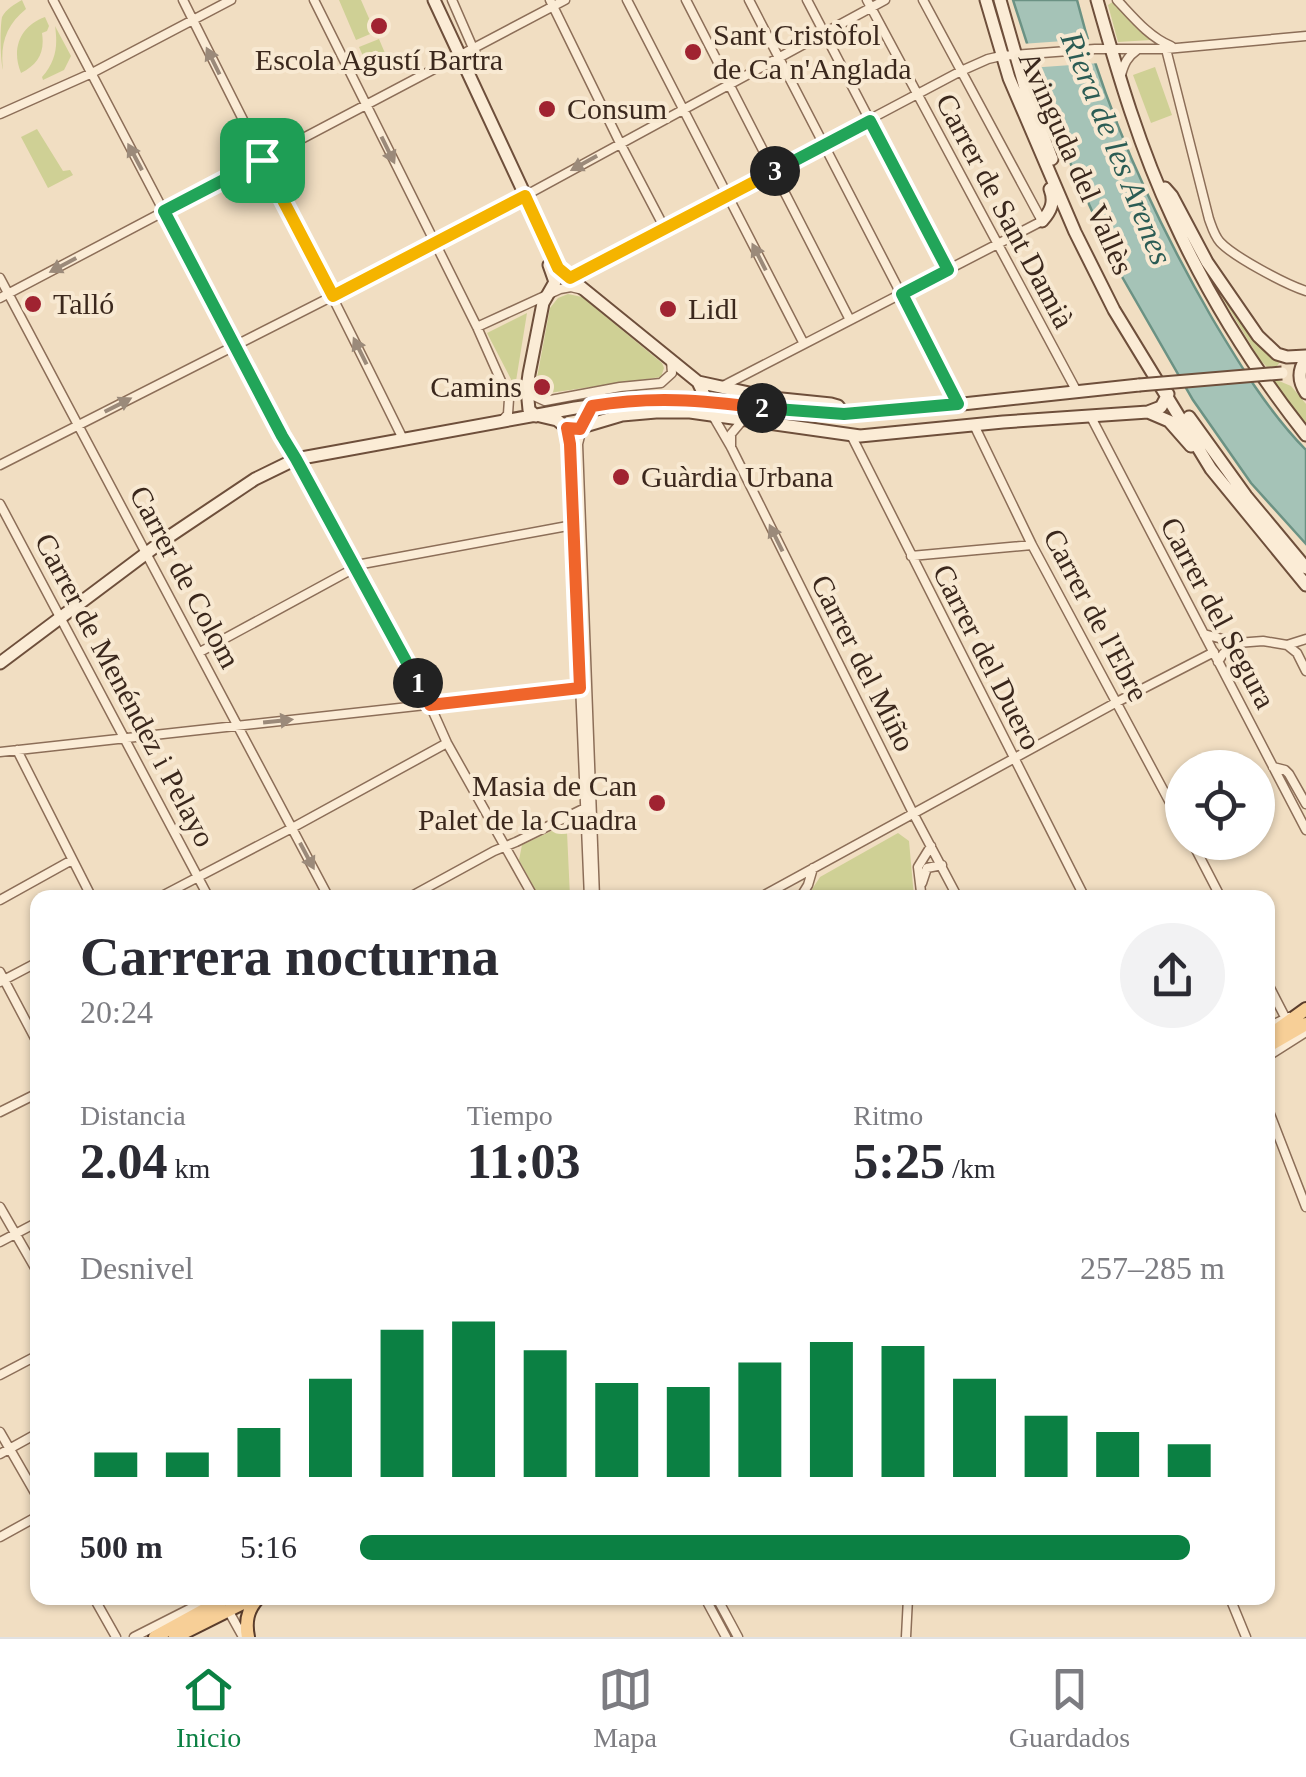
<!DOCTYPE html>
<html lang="es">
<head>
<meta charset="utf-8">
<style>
	:root { --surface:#fff; --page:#f2f2f3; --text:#2b2b33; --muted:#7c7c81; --line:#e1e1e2; --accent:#0b8043 }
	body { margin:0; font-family:Georgia,serif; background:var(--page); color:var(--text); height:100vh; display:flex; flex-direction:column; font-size:38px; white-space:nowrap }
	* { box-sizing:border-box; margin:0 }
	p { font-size:32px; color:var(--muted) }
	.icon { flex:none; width:55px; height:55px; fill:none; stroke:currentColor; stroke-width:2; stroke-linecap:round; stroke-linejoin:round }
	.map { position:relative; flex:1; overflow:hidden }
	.panel { position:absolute; left:30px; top:890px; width:1245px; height:715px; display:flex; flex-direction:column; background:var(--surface); border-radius:20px; box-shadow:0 2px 8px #0004 }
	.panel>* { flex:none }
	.fabs { position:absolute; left:1165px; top:750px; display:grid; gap:20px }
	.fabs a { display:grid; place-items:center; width:110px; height:110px; border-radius:50%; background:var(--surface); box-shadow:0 2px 8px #0004; font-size:50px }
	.pin { position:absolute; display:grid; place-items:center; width:85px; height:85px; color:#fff; margin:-42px; border-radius:20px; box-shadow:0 5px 15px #0006 }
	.km { position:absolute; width:50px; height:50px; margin:-25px; border-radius:50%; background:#222; color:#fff; font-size:28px; line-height:50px; text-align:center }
	.round { display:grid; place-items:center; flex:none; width:105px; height:105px; border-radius:52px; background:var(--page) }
	.head { display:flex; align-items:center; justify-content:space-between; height:170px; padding:0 50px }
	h1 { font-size:55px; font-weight:600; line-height:75px }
	.figures { display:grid; grid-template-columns:repeat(3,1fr); gap:15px; height:170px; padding:10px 50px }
	.figures div { display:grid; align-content:center }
	.figures b { font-size:50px; font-weight:600 }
	.figures small { font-size:28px; font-weight:400 }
	.figures p { font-size:28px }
	.chart { height:280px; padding:20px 50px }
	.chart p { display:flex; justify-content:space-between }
	.chart svg { width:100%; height:180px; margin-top:10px; stroke:var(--accent); stroke-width:6 }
	ul { padding:0 50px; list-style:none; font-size:32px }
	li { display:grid; grid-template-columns:160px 120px 1fr; align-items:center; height:75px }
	li i { height:25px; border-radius:12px; background:var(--accent) }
	.dock { display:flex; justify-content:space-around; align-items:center; height:140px; border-top:2px solid var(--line); background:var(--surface); font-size:28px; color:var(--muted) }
	.dock a { display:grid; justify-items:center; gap:5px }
	.dock .active { color:var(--accent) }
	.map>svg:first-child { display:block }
	.green { fill:#cfd095 }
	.water { fill:#a5c3b7; stroke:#6b9284; stroke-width:2.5 }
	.pier { fill:#f1dec2 }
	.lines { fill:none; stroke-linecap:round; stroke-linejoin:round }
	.street-casing { stroke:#8c6e58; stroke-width:11 }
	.secondary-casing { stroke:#6e4f3b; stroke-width:15 }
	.primary-casing { stroke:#5a3d2c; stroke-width:16 }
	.street { stroke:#fbecd6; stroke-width:8 }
	.secondary { stroke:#fbecd6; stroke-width:11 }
	.primary { stroke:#f7cf97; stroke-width:12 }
	.secondary-bridge-casing { stroke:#6e4f3b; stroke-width:15; stroke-linecap:butt }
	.secondary-bridge { stroke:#fbecd6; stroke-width:11 }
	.oneway { fill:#9b8a7a }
	.split-1-casing { stroke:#fff; stroke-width:20 }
	.split-2-casing { stroke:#fff; stroke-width:20 }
	.split-3-casing { stroke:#fff; stroke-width:20 }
	.split-4-casing { stroke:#fff; stroke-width:20 }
	.split-1 { stroke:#22a559; stroke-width:12 }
	.split-2 { stroke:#f0652b; stroke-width:12 }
	.split-3 { stroke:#22a559; stroke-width:12 }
	.split-4 { stroke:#f5b400; stroke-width:12 }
	.poi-dot { fill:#a02331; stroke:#f8e9d2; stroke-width:4 }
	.labels { text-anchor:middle; stroke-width:8; stroke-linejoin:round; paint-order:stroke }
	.poi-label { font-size:30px; fill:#3b281d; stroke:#f8e9d2; text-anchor:start }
	.street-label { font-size:30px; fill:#3b281d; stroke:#f8e9d2 }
	.water-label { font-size:32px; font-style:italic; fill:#2b5c54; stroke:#f8e9d2 }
</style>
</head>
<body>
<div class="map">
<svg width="1306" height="1637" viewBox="0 0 1306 1637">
	<rect width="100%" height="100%" fill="#f1dec2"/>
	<!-- green -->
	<path class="green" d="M22 0 26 9C6 25 0 44 3 70 0 59 0 27 2 17 6 9 15 4 22 0Z
		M339 0H361L375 32 356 40Z
		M1114 1 1151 40 1118 42 1108 5Z
		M45 17 49 26 47 31 42 33C45 53 38 64 21 73 11 49 20 26 45 17Z
		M55 26 71 56 64 70 43 80 42 77C56 61 58 46 55 26Z
		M379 39 390 65 371 74 359 47Z
		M1155 67 1172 115 1151 123 1133 75Z
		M37 129 63 171 70 170 73 175 48 188 21 137Z
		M1211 279 1259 346 1267 353 1281 361 1277 366 1267 367 1260 360Z
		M568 294 582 297 662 363 664 368 661 377 542 394 537 392 536 383 550 308 558 298Z
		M527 313 515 387 487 333Z
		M1272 378 1291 386 1306 404V425Z
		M560 827 567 832 570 897H539L519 860 522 845Z
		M898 833 909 841 914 897H807L820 877Z"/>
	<!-- water -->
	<path class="water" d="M1013 0H1077C1105 111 1155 219 1212 318 1240 365 1268 411 1306 450V544L1251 483 1193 400 1121 275 1054 127Z"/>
	<!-- pier -->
	<path class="pier" d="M1092 39 1100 63 1029 68 1021 44Z"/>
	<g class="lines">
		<!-- street casing -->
		<g class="street-casing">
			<path id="street" d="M53 0 282 437 296 459 430 705 447 743 534 898
				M183 0C256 147 331 292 403 439
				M314 0 477 327 509 399 508 414 501 422
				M452 0 476 55 466 71
				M550 0 620 143 664 227
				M627 0 804 344
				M686 0 850 320
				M749 0 958 404
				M807 0 948 270
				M867 0 1076 390
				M1117 0C1133 17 1149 37 1171 46
				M1166 49 1209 219C1212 227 1214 235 1220 242 1234 257 1285 284 1306 291
				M1121 75C1124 64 1127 57 1137 50
				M0 114 92 73 231 0
				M0 278 329 898
				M570 278 961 71 988 59 1001 56 1095 49H1166L1306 36
				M0 298 565 0
				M477 327 560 289 571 287 583 290
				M531 384 534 396 545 401 620 387 661 383 672 373 671 361
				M723 386 1042 221 923 0
				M713 416 731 447 913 813 958 898
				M1091 417 1306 830
				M974 425 1032 545 1182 825
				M567 428 570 444 589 898
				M851 435 1085 898
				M731 447V434L742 421
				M0 465 451 236 885 0
				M0 504 209 898
				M911 556 1032 545
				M1204 634 1237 643 1263 641 1287 645 1297 653 1306 671
				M1287 645 1306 639
				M200 652 362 564 573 525
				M1218 662 1223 654 1237 643
				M17 750 92 898
				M0 752 580 688
				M1273 767 1285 770 1289 774 1306 804
				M1192 842 1221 898
				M922 883 927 868 942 865
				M921 892 918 867 931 846
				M158 898 292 828 447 743
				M408 898 494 851 516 842 585 808
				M595 898 578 444 584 420 605 390
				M759 898 1117 702 1214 652
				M800 898 808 885 813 868
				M0 900 72 860
				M0 972 38 1044
				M0 982 38 962
				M1268 984 1285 1017
				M1268 1027 1289 1017
				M1268 1056 1306 1032
				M1268 1109 1306 1207
				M0 1112 38 1093
				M0 1207 38 1273
				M0 1242 38 1222
				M0 1375 38 1355
				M0 1432 38 1498
				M0 1454 38 1433
				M0 1537 38 1516
				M94 1598 116 1637
				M705 1598 726 1637
				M717 1598 738 1637
				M1230 1598 1246 1637
				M228 1610 243 1637
				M134 1637 211 1598
				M906 1637 908 1598"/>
		</g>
		<!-- secondary casing -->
		<g class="secondary-casing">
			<path id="secondary" d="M434 0 560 270 698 382 707 401
				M986 0 1009 78 1075 232 1114 310 1211 469 1306 585
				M1000 0 1026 91 1052 159
				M1097 0C1118 74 1140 149 1173 219 1208 296 1253 368 1306 435
				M1165 188 1172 196 1207 262 1258 336 1277 354 1287 357 1306 356
				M1042 221C1051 211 1055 202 1050 189
				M1306 359C1298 370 1298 381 1306 393
				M698 382 772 398 831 404 838 406 844 414
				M1148 412 1169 421 1191 446
				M536 416 529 410 527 389 529 374 543 303 555 282 549 265
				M540 416 557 420 567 428 575 429 622 415 656 412H690L860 436 1003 422 1148 412 1161 407 1168 394
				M1189 417 1246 496 1306 568
				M0 663 164 540 255 479 296 459 575 408 641 399H689L794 412 844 414 926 408 1139 385"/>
		</g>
		<!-- primary casing -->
		<g class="primary-casing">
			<path id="primary" d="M1270 1035 1306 1009
				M1268 1046 1306 1024
				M155 1637 226 1598
				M175 1637 253 1598
				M248 1637C245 1622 247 1610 258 1598"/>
		</g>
		<!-- street -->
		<use href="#street" class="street"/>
		<!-- secondary -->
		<use href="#secondary" class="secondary"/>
		<!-- primary -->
		<use href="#primary" class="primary"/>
		<!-- secondary-bridge casing -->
		<g class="secondary-bridge-casing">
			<path id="secondary-bridge" d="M1139 385 1282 373"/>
		</g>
		<!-- secondary-bridge -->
		<use href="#secondary-bridge" class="secondary-bridge"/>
	</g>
	<!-- one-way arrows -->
	<defs><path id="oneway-solid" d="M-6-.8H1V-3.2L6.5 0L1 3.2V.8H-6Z" transform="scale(2.5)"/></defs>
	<g class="oneway">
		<use href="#oneway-solid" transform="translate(213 61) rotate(-116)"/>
		<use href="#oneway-solid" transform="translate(388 150) rotate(64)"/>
		<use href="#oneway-solid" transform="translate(135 157) rotate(-118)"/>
		<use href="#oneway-solid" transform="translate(584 163) rotate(151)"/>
		<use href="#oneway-solid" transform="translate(759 257) rotate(-117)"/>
		<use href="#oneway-solid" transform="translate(63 265) rotate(152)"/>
		<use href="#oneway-solid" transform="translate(360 351) rotate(-116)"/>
		<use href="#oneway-solid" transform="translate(118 405) rotate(-27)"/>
		<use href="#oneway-solid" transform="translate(776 538) rotate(-116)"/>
		<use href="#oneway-solid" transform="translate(278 721) rotate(-6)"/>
		<use href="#oneway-solid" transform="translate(307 856) rotate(62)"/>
	</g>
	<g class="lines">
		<!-- split-1 casing -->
		<g class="split-1-casing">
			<path id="split-1" d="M262 160 164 211 282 436 296 459 418 683"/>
		</g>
		<!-- split-2 casing -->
		<g class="split-2-casing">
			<path id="split-2" d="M418 683 430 705 580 688 570 444 567 428 580 429 592 406C652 396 702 400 762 408"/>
		</g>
		<!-- split-3 casing -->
		<g class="split-3-casing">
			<path id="split-3" d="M762 408 844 414 958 404 902 294 948 270 870 121 775 171"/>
		</g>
		<!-- split-4 casing -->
		<g class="split-4-casing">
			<path id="split-4" d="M262 160 333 296 525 196 558 268 570 278 775 171"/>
		</g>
		<!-- split-1 -->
		<use href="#split-1" class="split-1"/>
		<!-- split-2 -->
		<use href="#split-2" class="split-2"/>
		<!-- split-3 -->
		<use href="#split-3" class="split-3"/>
		<!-- split-4 -->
		<use href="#split-4" class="split-4"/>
	</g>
	<!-- markers -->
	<g class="poi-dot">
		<circle cx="379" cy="26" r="10"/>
		<circle cx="693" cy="52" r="10"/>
		<circle cx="547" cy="109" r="10"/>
		<circle cx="33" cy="304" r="10"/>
		<circle cx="668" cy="309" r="10"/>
		<circle cx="542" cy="387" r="10"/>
		<circle cx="621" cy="477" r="10"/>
		<circle cx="657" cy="803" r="10"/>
	</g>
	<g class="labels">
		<!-- poi labels -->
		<g class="poi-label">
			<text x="713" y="45">Sant Cristòfol<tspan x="713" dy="34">de Ca n'Anglada</tspan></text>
			<text x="379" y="70" text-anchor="middle">Escola Agustí Bartra</text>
			<text x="567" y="119">Consum</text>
			<text x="53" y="314">Talló</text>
			<text x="688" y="319">Lidl</text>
			<text x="522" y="397" text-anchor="end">Camins</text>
			<text x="641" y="487">Guàrdia Urbana</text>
			<text x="637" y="796" text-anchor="end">Masia de Can<tspan x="637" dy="34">Palet de la Cuadra</tspan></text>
		</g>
		<!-- street labels -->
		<g class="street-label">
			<text transform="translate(1076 163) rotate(66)" y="10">Avinguda del Vallès</text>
			<text transform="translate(1005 211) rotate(62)" y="10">Carrer de Sant Damià</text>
			<text transform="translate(185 577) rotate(62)" y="10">Carrer de Colom</text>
			<text transform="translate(1218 613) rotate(62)" y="10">Carrer del Segura</text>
			<text transform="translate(1096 615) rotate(62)" y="10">Carrer de l'Ebre</text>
			<text transform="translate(987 657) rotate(63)" y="10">Carrer del Duero</text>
			<text transform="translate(863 663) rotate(63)" y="10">Carrer del Miño</text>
			<text transform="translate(125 690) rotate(62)" y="10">Carrer de Menéndez i Pelayo</text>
		</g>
		<!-- water labels -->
		<g class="water-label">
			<text transform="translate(1117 148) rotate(68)" y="11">Riera de les Arenes</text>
		</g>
	</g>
</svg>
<div class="fabs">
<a><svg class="icon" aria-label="locate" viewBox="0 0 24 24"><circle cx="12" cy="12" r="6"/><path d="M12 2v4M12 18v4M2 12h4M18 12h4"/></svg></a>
</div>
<div class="pin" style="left:262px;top:160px;background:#1e9e55"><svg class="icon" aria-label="arrive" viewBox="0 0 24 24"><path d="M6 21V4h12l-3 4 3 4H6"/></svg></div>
<b class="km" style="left:418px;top:683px">1</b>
<b class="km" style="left:762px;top:408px">2</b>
<b class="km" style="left:775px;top:171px">3</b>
<section class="panel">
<div class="head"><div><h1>Carrera nocturna</h1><p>20:24</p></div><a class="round"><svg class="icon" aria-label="share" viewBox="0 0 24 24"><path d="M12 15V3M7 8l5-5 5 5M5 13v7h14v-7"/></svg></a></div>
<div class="figures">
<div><p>Distancia</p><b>2.04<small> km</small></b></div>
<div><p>Tiempo</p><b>11:03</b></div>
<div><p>Ritmo</p><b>5:25<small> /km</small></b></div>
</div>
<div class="chart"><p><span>Desnivel</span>257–285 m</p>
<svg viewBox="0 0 160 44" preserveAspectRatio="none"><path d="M5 44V38M15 44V38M25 44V32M35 44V20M45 44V8M55 44V6M65 44V13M75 44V21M85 44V22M95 44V16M105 44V11M115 44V12M125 44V20M135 44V29M145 44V33M155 44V36"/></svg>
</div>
<ul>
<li><b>500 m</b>5:16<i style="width:96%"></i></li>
</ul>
</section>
</div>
<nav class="dock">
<a class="active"><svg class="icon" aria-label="home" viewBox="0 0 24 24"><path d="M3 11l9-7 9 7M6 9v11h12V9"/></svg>Inicio</a>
<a><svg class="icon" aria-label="map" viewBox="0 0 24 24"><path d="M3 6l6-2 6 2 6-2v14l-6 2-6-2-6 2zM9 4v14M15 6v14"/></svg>Mapa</a>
<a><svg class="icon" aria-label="saved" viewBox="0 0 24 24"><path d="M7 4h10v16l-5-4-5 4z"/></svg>Guardados</a>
</nav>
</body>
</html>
